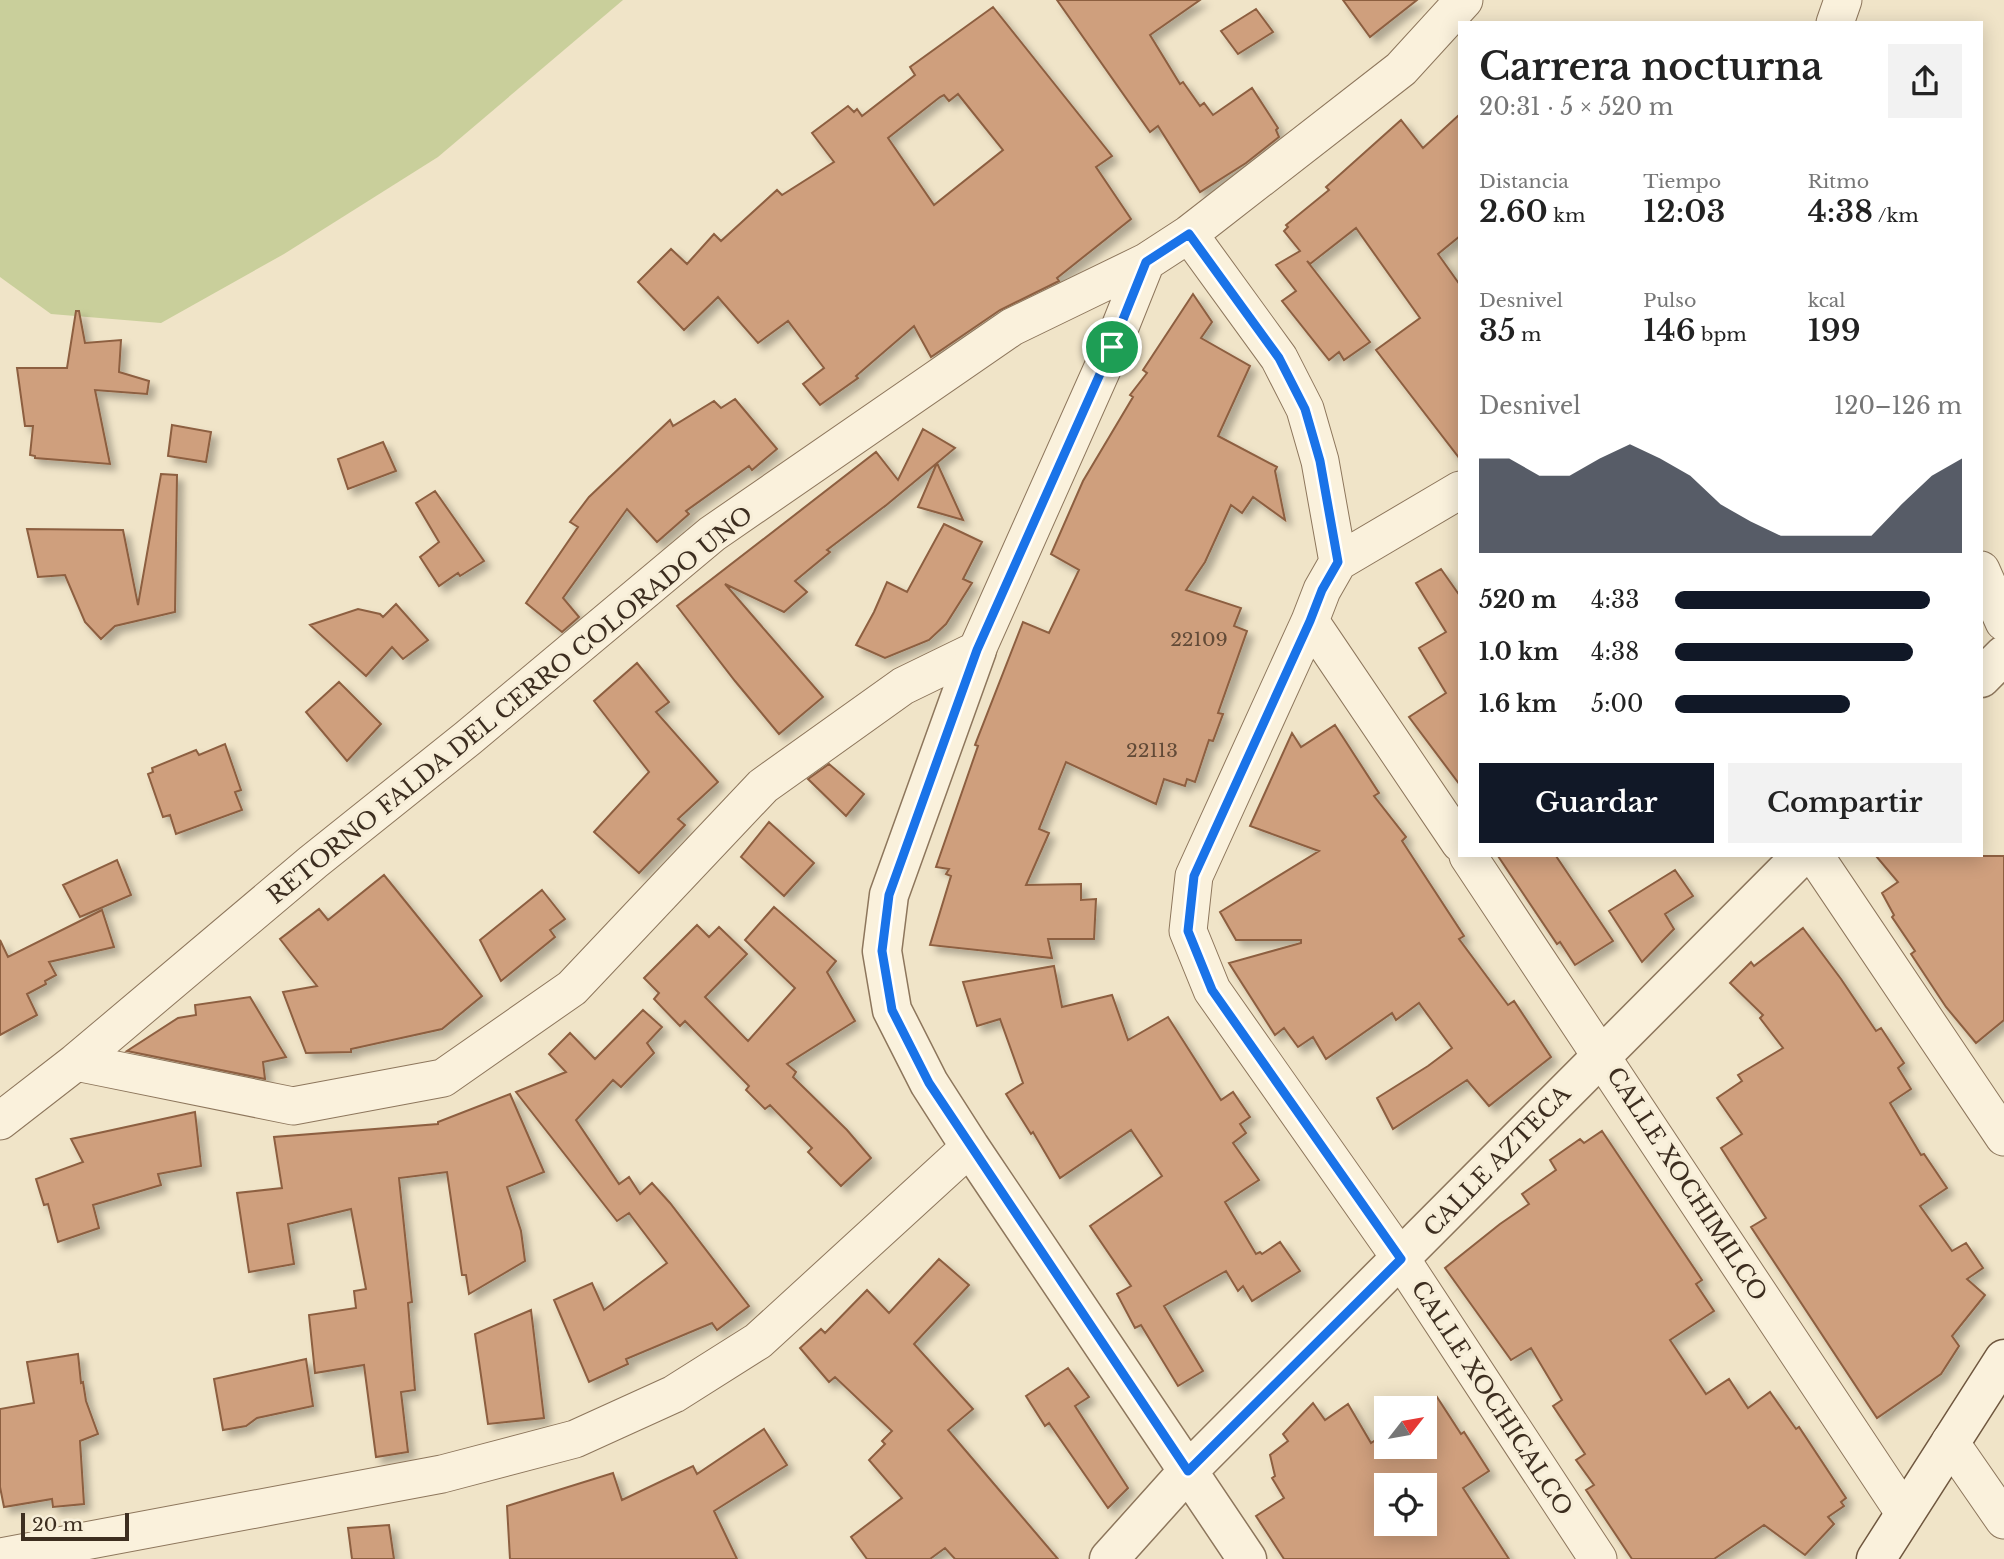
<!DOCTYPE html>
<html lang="es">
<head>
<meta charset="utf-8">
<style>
	:root { --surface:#fff; --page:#f2f2f2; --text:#222; --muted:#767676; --accent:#111827 }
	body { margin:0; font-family:"Libre Baskerville",serif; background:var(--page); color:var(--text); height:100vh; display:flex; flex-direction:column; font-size:26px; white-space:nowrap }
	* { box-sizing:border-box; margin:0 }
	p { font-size:23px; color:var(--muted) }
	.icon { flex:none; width:38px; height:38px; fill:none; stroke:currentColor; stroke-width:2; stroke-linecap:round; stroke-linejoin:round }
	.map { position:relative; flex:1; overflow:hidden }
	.panel { position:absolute; left:1458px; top:21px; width:525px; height:836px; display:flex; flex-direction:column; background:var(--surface); border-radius:0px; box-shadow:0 4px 18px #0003 }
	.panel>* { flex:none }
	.needle { width:46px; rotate:59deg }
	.controls { position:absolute; left:1374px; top:1396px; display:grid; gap:14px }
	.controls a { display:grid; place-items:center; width:63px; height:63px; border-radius:0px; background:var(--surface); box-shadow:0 4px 18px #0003; font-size:35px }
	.scale { position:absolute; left:21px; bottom:18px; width:108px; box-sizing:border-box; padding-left:7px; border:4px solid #3d2e20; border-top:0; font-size:19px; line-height:24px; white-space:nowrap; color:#3d2e20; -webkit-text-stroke:5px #f7eed8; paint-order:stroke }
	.pin { position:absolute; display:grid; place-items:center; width:60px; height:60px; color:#fff; margin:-30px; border:4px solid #fff; border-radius:50%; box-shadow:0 2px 7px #0007 }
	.round { display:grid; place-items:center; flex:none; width:74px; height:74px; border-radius:0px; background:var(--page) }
	.head { display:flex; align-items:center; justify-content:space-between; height:119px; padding:0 21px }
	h1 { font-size:38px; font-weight:600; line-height:52px }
	.metrics { display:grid; grid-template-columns:repeat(3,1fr); gap:10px; height:119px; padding:7px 21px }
	.metrics div { display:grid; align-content:center }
	.metrics b { font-size:30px; font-weight:600 }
	.metrics small { font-size:19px; font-weight:400 }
	.metrics p { font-size:19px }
	.chart { height:196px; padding:14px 21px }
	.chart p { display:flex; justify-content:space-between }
	.chart svg { width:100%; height:126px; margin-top:7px; fill:var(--accent); opacity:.7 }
	.action { display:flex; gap:14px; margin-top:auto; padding:14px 21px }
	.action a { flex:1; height:80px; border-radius:0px; background:var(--accent); color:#fff; font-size:28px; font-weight:600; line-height:80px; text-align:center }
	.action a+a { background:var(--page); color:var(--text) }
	ul { padding:0 21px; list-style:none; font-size:23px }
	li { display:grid; grid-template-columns:112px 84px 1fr; align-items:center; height:52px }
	li i { height:18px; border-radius:9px; background:var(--accent) }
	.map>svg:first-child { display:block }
	.green { fill:#c9cf9b }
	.building { fill:#cf9f7d; stroke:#8d5f41; stroke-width:2; fill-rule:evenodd; filter:url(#shadow) }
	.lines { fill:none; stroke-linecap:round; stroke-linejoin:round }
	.minor-casing { stroke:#8d765c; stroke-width:39 }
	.tertiary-casing { stroke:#8d765c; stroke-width:41 }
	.secondary-casing { stroke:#6f573f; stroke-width:41 }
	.minor { stroke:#faf1dc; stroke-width:37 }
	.tertiary { stroke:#faf1dc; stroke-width:38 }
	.secondary { stroke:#faf1dc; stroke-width:38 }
	.route-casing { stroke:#fff; stroke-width:14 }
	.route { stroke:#1a73e8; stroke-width:9 }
	.labels { text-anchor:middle; stroke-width:6; stroke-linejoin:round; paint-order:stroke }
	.number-label { font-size:19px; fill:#624a37 }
	.street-label { font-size:23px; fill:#3d2e20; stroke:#f7eed8 }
</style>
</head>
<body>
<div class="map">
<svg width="2004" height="1559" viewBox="0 0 2004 1559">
	<defs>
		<filter id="shadow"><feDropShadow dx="6" dy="6" stdDeviation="3.5" flood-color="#0004"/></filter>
	</defs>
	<rect width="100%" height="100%" fill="#f0e4c8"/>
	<!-- green -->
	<path class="green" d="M0 0H623L438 157 284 254 161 323 51 314 0 277Z"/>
	<!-- building -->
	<path class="building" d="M1057 0H1200L1150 35 1180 84 1183 82 1200 106 1204 103 1213 115 1252 88 1278 128 1276 130 1279 137 1246 163 1200 192 1158 126 1150 132Z
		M1343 0H1417L1370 37Z
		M993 7 1112 156 1096 167 1131 219 1057 278 1059 281 1000 310 931 357 914 326 856 376 858 378 820 405 803 384 824 368 788 321 758 343 718 297 684 330 638 282 671 249 687 264 714 234 721 241 777 190 782 195 834 162 812 133 848 106 854 112 857 109 862 116 915 75 910 67ZM958 94 1003 150 934 205 888 138 940 97 944 95 949 101Z
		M1256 9 1273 32 1238 54 1221 31Z
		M1460 114V236L1438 254 1460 285V459L1376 350 1420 318 1356 228 1310 264 1307 261 1370 342 1344 360 1339 352 1329 360 1282 301 1296 291 1276 265 1300 251 1284 231 1288 227 1286 225 1329 190 1326 187 1401 120 1423 148Z
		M1193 294 1212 322 1201 338 1250 366 1218 436 1277 467 1275 471 1285 520 1253 497 1242 513 1231 505 1205 562 1186 590 1241 608 1234 626 1247 631 1218 713 1223 714 1213 741 1209 740 1195 782 1187 779 1185 786 1164 779 1156 804 1066 762 1039 829 1049 833 1026 885 1081 884V900L1096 899 1094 939H1048L1052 958 930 945 951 876 946 874 949 869 936 867 978 746 975 745 1023 622 1049 633 1079 570 1051 554 1083 481 1133 397 1130 395 1147 373 1143 370Z
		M76 311H79L85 343 121 340 119 372 149 381 147 394 95 390 110 464 35 458V456L30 455 33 426H25L17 368H67Z
		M735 399 777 449 752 470 749 466 686 511 689 514 657 542 627 509 563 598 579 617 562 632 526 603 578 527 570 522 589 497 670 420 673 426 714 401 721 408Z
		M172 425 211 432 206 462 168 456Z
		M923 429 955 448 937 463 963 520 918 507 937 463 884 507 885 506 827 550 830 552 795 581 807 592 784 612 725 584 823 697 779 734 735 681 677 606 876 452 898 480Z
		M383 442 396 471 348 489 338 459Z
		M161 474 177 475 175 612 115 626 101 639 85 622 65 575 38 577 27 529 123 530 138 605Z
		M435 491 484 561 460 576 458 573 439 586 420 557 439 542 416 503Z
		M944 524 982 542 963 579 972 583 946 624 929 640 885 658 856 645 874 612 887 582 907 592Z
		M1441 569 1460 596V785L1409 717 1446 693 1419 648 1446 632 1416 583Z
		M396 604 428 640 403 659 392 647 366 676 310 625 358 609 380 614 383 617Z
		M637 663 669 702 656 712 718 782 678 819 685 825 639 873 594 832 649 772 594 701Z
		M339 682 381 724 347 761 306 712Z
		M1335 725 1379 793 1374 796 1406 837 1402 841 1464 936 1459 939 1508 1005 1514 1001 1551 1057 1489 1106 1467 1080 1393 1129 1377 1098 1428 1066 1452 1048 1419 1003 1396 1020 1392 1013 1326 1059 1313 1037 1298 1047 1284 1028 1275 1035 1229 963 1301 943V940H1236L1220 912 1319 851 1250 826 1292 733 1301 747Z
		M225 744 241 790 235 792 242 810 176 834 170 815 163 817 148 774 153 772 152 768 196 750 199 755Z
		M829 764 864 794 846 816 808 779Z
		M769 822 814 863 784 896 741 857Z
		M1498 856H1556L1613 941 1575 965 1560 942 1557 944Z
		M1876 856H2004V1020L1976 1043 1946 1007 1911 954 1915 951 1892 917 1894 915 1882 893 1898 882Z
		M117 860 131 895 80 917 63 885Z
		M1675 870 1693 896 1665 914 1674 929 1642 962 1609 911Z
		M384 875 482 996 442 1029 351 1049V1052L306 1053 283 992 317 986 280 939 319 909 328 920Z
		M542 890 565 919 550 930 555 937 501 981 480 940Z
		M774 907 836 961 827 972 855 1021 787 1064 796 1072 793 1077 847 1130 871 1158 841 1186 808 1152 812 1148 770 1105 765 1109 746 1090 749 1086 685 1021 680 1026 654 999 659 993 644 978 697 925 709 937 719 927 747 954 705 997 748 1041 795 988 745 940Z
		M102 910 114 947 49 962 56 975 45 981 46 984 27 994 37 1015 0 1035V940L8 957Z
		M1803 928 1841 979 1876 1031 1881 1028 1904 1063 1898 1068 1911 1089 1890 1103 1921 1155 1924 1154 1947 1188 1920 1206 1952 1251 1966 1243 1983 1268 1967 1279 1985 1295 1952 1336 1959 1346 1941 1374 1877 1418 1751 1227 1766 1218 1721 1148 1742 1134 1717 1098 1742 1081 1738 1075 1783 1048 1760 1018 1763 1015 1730 983 1751 962 1754 966Z
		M1054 966 1062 1007 1112 995 1128 1040 1168 1017 1221 1100 1233 1092 1250 1117 1240 1124 1246 1133 1233 1143 1259 1180 1225 1202 1256 1254 1260 1252 1262 1254 1280 1242 1300 1271 1252 1301 1243 1286 1238 1291 1226 1271 1164 1306 1203 1371 1178 1386 1141 1325 1135 1328 1117 1294 1131 1286 1090 1226 1162 1176 1131 1130 1060 1178 1033 1132 1031 1134 1006 1094 1023 1083 1000 1019 977 1026 963 982Z
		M250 997 286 1057 263 1062 265 1079 127 1051 178 1018 196 1015 195 1005Z
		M643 1010 662 1027 647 1043 654 1053 621 1087 613 1080 576 1120 619 1184 629 1177 640 1194 652 1183 670 1203 749 1306 717 1330 712 1323 626 1359 628 1364 589 1382 554 1300 592 1283 604 1310 667 1263 629 1213 617 1221 516 1092 566 1072 549 1054 570 1033 595 1059Z
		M510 1094 544 1172 507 1187 521 1231 525 1261 469 1294 466 1275H462L447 1172 399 1178 412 1302 408 1303 415 1390 401 1392 408 1452 376 1457 364 1365 315 1373 309 1315 356 1308 354 1291 366 1289 351 1209 288 1224 294 1264 249 1272 237 1193 282 1188 274 1137 438 1124V1122Z
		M195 1112 201 1166 158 1174 161 1185 93 1205 99 1228 58 1242 48 1204 44 1205 36 1179 83 1162 71 1139Z
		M1602 1131 1702 1280 1696 1284 1714 1311 1670 1340 1706 1394 1729 1379 1748 1408 1770 1392 1796 1429 1799 1427 1846 1498 1841 1502 1844 1506 1828 1517 1834 1524 1805 1555 1764 1525 1714 1559H1632L1586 1490 1594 1485 1576 1460 1585 1454 1553 1406 1562 1400 1531 1348 1511 1360 1445 1268 1500 1224 1529 1204 1522 1194 1556 1170 1550 1160 1580 1139 1584 1143Z
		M939 1259 969 1285 914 1344 973 1409 948 1430 1058 1559H955L945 1548 930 1559H867L851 1537 902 1498 869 1460 885 1444 882 1441 892 1431 835 1377 829 1382 800 1348 821 1329 825 1333 867 1290 889 1313Z
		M531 1310 544 1418 488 1424 475 1334Z
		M78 1354 81 1383 83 1382 86 1401 98 1434 80 1441 84 1504 53 1507 52 1499 4 1507 0 1487V1409L34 1403 27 1362Z
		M306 1359 313 1406 257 1418 246 1426 223 1430 214 1379Z
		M1068 1368 1089 1397 1075 1406 1128 1488 1108 1508 1049 1423 1045 1426 1026 1396Z
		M1437 1397 1461 1434 1464 1432 1489 1471 1463 1488 1509 1559H1284L1256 1516 1284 1498 1272 1478 1275 1476 1270 1455 1288 1441 1283 1434 1313 1403 1325 1420 1348 1404 1371 1443 1386 1433V1447H1424V1409H1421ZM1386 1486H1424V1524H1386Z
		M764 1429 787 1465 714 1511 737 1559H510L507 1506 613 1473 622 1500 693 1466 697 1474Z
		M389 1525 394 1559H352L348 1528Z"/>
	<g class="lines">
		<!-- minor casing -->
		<g class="minor-casing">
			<path id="minor" d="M1835 23 1843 0
				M1189 234 1279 358 1305 409 1320 461 1338 562 1322 590 1310 621 1194 876 1188 931 1212 990 1401 1259 1598 1559
				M1338 562 1460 490
				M1981 570 2004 622
				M1310 621 1460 843
				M1468 856 1905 1514
				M1815 856 2004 1137
				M76 1062 293 1106 443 1078 572 988 763 786 903 686 977 650 1112 347 1146 262
				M0 1121 76 1062 313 862 468 738 712 534 1012 327 1146 262 1189 234 1401 69 1464 0
				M1950 1442 2004 1520
				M0 1557 442 1474 575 1439 674 1394 758 1341 970 1147"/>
		</g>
		<!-- tertiary casing -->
		<g class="tertiary-casing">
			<path id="tertiary" d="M977 650 889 895 882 951 892 1010 929 1083 970 1147 1247 1559
				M1981 678 2004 655
				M1109 1559 1188 1471 1801 856"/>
		</g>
		<!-- secondary casing -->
		<g class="secondary-casing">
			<path id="secondary" d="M1876 1559 2004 1359"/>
		</g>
		<!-- minor -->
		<use href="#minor" class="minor"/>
		<!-- tertiary -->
		<use href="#tertiary" class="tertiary"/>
		<!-- secondary -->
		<use href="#secondary" class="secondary"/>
	</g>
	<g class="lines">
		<!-- route casing -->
		<g class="route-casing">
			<path id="route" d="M1189 234 1279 358 1305 409 1320 461 1338 562 1322 590 1310 621 1194 876 1188 931 1212 990 1401 1259 1188 1471 929 1083 892 1010 882 951 889 895 977 650 1112 347 1146 262Z"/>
		</g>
		<!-- route -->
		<use href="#route" class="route"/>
	</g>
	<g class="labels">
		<!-- number labels -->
		<g class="number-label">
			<text x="1199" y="646">22109</text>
			<text x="1152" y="757">22113</text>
		</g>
		<!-- street labels -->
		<g class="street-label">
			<text transform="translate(510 705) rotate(-39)" y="8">RETORNO FALDA DEL CERRO COLORADO UNO</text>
			<text transform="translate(1497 1161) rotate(-46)" y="8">CALLE AZTECA</text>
			<text transform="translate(1687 1184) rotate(57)" y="8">CALLE XOCHIMILCO</text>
			<text transform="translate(1492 1398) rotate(57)" y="8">CALLE XOCHICALCO</text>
		</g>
	</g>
</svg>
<div class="controls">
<a><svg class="needle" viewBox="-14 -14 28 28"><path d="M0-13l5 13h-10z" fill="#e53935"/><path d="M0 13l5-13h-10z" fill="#767676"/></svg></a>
<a><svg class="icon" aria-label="locate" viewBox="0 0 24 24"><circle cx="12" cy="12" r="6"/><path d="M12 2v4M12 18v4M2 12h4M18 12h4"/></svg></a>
</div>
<div class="scale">20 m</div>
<div class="pin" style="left:1112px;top:347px;background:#1e9e55"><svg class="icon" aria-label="arrive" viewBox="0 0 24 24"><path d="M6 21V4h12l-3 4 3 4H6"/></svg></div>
<section class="panel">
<div class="head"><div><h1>Carrera nocturna</h1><p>20:31 · 5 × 520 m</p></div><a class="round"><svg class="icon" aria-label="share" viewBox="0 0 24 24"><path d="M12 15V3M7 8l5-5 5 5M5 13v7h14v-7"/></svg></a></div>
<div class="metrics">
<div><p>Distancia</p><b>2.60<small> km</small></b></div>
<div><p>Tiempo</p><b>12:03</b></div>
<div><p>Ritmo</p><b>4:38<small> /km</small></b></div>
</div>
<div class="metrics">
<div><p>Desnivel</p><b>35<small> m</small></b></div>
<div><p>Pulso</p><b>146<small> bpm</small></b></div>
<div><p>kcal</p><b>199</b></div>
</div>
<div class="chart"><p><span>Desnivel</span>120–126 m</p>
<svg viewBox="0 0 160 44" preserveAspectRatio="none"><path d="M0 44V11L10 11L20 17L30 17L40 11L50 6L60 11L70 17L80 27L90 33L100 38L110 38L120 38L130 38L140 27L150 17L160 11V44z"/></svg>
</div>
<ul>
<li><b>520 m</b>4:33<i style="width:89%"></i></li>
<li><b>1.0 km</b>4:38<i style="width:83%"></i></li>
<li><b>1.6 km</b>5:00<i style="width:61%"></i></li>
</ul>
<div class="action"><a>Guardar</a><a>Compartir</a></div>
</section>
</div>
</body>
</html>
